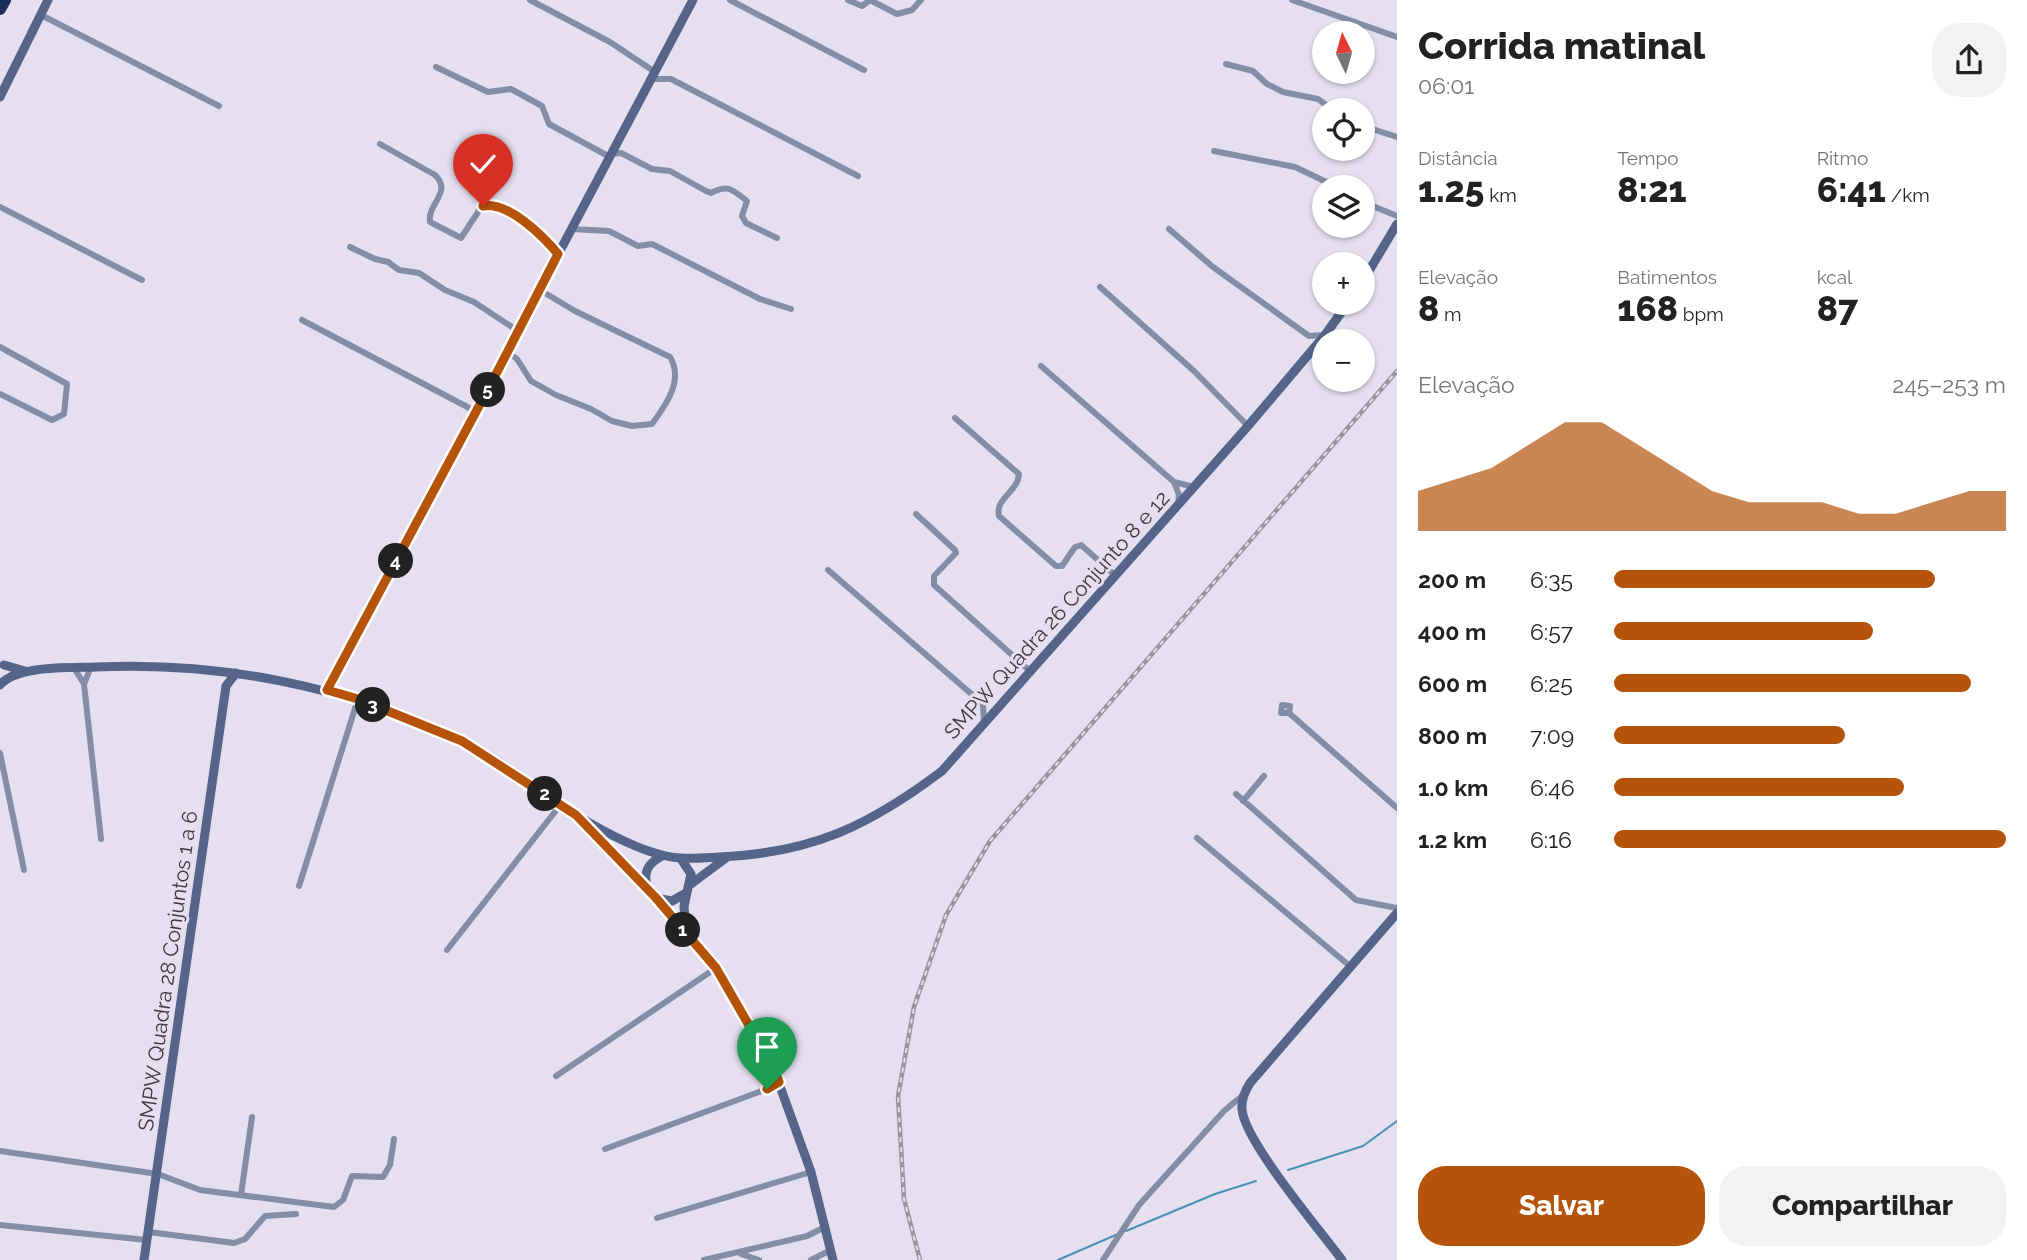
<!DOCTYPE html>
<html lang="pt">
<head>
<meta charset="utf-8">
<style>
	:root { --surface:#fff; --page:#f2f2f2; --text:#222; --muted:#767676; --accent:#b45309 }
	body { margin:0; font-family:Raleway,sans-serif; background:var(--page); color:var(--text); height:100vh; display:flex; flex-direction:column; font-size:26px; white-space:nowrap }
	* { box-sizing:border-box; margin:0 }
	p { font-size:23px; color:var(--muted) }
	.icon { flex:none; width:38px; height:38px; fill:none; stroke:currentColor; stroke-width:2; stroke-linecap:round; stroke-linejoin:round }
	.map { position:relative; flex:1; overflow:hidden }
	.panel { display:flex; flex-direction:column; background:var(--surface); width:630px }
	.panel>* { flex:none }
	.needle { width:46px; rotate:355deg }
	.controls { position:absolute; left:1312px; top:21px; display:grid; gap:14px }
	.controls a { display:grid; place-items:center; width:63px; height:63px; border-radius:50%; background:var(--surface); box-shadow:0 2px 5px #0004; font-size:35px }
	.pin { position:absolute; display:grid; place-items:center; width:60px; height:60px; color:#fff; margin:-72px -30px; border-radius:50% 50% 50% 0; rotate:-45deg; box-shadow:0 0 7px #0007 }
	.pin .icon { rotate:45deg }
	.km { position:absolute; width:35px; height:35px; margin:-18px; border-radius:50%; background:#222; color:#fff; font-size:19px; line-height:35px; text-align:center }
	.round { display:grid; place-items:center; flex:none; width:74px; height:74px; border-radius:28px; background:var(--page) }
	.summary { display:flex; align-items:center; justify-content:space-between; height:119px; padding:0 21px }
	h1 { font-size:38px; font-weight:800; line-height:52px }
	.figures { display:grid; grid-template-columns:repeat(3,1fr); gap:10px; height:119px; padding:7px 21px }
	.figures div { display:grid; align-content:center }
	.figures b { font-size:35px; font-weight:800 }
	.figures small { font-size:19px; font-weight:400 }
	.figures p { font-size:19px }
	.chart { height:196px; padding:14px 21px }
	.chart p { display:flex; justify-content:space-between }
	.chart svg { width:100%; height:126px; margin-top:7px; fill:var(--accent); opacity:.7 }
	.button { display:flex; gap:14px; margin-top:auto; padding:14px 21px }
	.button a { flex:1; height:80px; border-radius:28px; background:var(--accent); color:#fff; font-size:28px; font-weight:800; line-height:80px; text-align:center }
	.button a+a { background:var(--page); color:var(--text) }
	ul { padding:0 21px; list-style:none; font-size:23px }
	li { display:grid; grid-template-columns:112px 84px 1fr; align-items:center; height:52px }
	li i { height:18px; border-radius:9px; background:var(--accent) }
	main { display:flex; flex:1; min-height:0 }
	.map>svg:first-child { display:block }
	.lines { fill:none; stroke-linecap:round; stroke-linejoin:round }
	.stream { stroke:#4a90b3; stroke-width:2 }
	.street { stroke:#838da6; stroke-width:6 }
	.secondary { stroke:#556488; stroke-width:9 }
	.highway { stroke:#1d2d5d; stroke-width:12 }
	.rail-casing { stroke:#9894a0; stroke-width:4.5 }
	.rail { stroke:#e5dff0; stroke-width:2; stroke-dasharray:5; stroke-linecap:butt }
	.route-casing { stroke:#fff; stroke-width:14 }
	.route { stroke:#b45309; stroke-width:9 }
	.labels { text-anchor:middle; stroke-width:6; stroke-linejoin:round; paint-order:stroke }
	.street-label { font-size:21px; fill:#3c3a40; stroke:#e5dff0 }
</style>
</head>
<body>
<main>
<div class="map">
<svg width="1397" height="1260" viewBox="0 0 1397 1260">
	<rect width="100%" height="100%" fill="#e5dff0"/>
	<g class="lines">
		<!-- stream -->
		<path class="stream" d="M1288 1170 1363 1146 1397 1121
			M1126 1231 1215 1194 1256 1181
			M1058 1260 1118 1234"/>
		<!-- street -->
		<path class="street" d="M530 0 610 42 655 72
			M730 0 864 70
			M848 0 862 6 870 0 897 14 912 10 921 0
			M1292 0 1397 37
			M41 15 219 106
			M1226 64 1253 71 1267 84 1283 92 1318 99 1333 110
			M436 67 488 92 511 89 542 106 549 124 610 157
			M651 79H671L858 176
			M1363 126 1397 137
			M380 144 435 175C453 192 427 204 430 222L461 238 480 209 490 205 536 230 558 254
			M1214 151 1295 167 1337 187
			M611 154 621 153 652 169 670 171 706 191 711 193C728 184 732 189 747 201L742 216 746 223 777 238
			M1363 202 1397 216
			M0 207 142 280
			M571 229 609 231 638 246 652 244 760 299 791 309
			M1169 229 1213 267 1309 336 1325 335
			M350 247 375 259 388 262 399 270 419 273 445 290 474 302 518 331
			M1100 287 1194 371 1248 426
			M302 320 475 411
			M0 347 67 384 64 414 52 420 0 394
			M508 352 517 359 531 381 556 395 591 409 612 421 632 426 652 424C666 405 684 380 670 357L575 311 540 290
			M1041 366 1174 482 1194 487
			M955 418 1019 474C1018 492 995 498 999 516L1056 566H1062L1075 547 1081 545 1116 576
			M1174 482 1179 495 1178 504
			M916 514 955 550 956 553 934 576V585L1031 672
			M828 570 983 704 984 723
			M91 667 84 684 101 839
			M74 668 84 684
			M1289 713 1290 706 1282 705 1281 713H1289L1397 808
			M0 753 24 870
			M1236 794 1356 900 1397 908
			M1243 801 1264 776
			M1197 838 1351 967
			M299 886 358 699
			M447 950 561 804
			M556 1076 716 968
			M605 1149 767 1089 779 1082
			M0 1151 158 1174 200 1190 334 1207 343 1200 352 1176 383 1177 390 1165 394 1139
			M241 1195 252 1117
			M657 1218 811 1172
			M0 1225 147 1240
			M149 1232 234 1243 245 1239 265 1216 296 1214
			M741 1254 759 1260
			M704 1260 807 1236 825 1227
			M811 1260 831 1250
			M1103 1260 1139 1205 1224 1111 1243 1095"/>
		<!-- secondary -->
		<path class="secondary" d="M0 97 48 0
			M1363 281 1397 224
			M4 665 25 671
			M0 685C16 665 71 668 96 667 222 661 346 687 460 740 501 759 537 791 576 815 601 830 633 848 662 855 680 860 700 858 720 857 812 853 869 826 942 771L1248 426 1325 335 1348 303
			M327 690 693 0
			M581 821 656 898 716 968 773 1067 811 1172 833 1260
			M681 859 691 874 684 906 686 933
			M691 884 726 858
			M648 889C642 873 648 863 662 856
			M656 898 672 901 686 893
			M144 1260 226 686 236 673
			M1342 1260C1320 1230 1244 1141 1242 1109 1241 1099 1245 1091 1250 1083L1397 913"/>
		<!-- highway -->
		<path class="highway" d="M0 9 5 0"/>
		<!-- rail casing -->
		<g class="rail-casing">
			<path id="rail" d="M920 1260 904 1199 898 1096 914 1007 946 915 990 841 1397 371"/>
		</g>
		<!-- rail -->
		<use href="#rail" class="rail"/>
	</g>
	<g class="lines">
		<!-- route casing -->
		<g class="route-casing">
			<path id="route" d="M483 206C508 201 543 236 558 254L494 378 327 690 358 699 462 741 576 815 656 898 716 968 773 1067 779 1082 767 1089"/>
		</g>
		<!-- route -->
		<use href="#route" class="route"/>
	</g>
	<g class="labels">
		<!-- street labels -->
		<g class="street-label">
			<text transform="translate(1057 615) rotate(-48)" y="7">SMPW Quadra 26 Conjunto 8 e 12</text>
			<text transform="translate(168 971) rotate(-82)" y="7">SMPW Quadra 28 Conjuntos 1 a 6</text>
		</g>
	</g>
</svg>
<div class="controls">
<a><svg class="needle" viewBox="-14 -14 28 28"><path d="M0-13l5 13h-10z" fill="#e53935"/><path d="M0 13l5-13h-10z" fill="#767676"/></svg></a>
<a><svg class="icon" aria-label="locate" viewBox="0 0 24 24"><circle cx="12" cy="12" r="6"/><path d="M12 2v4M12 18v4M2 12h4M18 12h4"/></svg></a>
<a><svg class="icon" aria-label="layers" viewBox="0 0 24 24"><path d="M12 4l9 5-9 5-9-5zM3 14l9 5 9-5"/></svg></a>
<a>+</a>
<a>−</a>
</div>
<div class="pin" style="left:767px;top:1089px;background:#1e9e55"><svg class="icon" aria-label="arrive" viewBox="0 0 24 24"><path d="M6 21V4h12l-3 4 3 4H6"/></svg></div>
<div class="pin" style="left:483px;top:206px;background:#d93025"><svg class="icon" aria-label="check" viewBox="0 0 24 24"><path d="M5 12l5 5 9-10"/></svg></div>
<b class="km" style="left:683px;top:930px">1</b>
<b class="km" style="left:545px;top:794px">2</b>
<b class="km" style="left:373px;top:705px">3</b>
<b class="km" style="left:396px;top:561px">4</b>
<b class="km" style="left:488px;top:390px">5</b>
</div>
<section class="panel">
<div class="summary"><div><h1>Corrida matinal</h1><p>06:01</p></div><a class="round"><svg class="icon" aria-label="share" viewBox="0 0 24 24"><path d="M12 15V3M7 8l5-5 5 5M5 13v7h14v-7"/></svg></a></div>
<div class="figures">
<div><p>Distância</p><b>1.25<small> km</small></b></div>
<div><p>Tempo</p><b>8:21</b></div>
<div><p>Ritmo</p><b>6:41<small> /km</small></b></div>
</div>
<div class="figures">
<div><p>Elevação</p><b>8<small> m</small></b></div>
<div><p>Batimentos</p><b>168<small> bpm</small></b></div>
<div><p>kcal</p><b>87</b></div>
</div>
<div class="chart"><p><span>Elevação</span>245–253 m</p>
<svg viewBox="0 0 160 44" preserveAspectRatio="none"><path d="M0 44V30L10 26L20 22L30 14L40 6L50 6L60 14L70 22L80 30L90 34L100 34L110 34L120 38L130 38L140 34L150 30L160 30V44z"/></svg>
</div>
<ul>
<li><b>200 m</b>6:35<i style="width:82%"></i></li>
<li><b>400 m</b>6:57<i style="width:66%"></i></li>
<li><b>600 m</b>6:25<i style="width:91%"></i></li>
<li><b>800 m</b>7:09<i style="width:59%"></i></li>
<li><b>1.0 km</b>6:46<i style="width:74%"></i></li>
<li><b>1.2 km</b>6:16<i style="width:100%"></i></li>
</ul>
<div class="button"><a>Salvar</a><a>Compartilhar</a></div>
</section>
</main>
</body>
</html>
